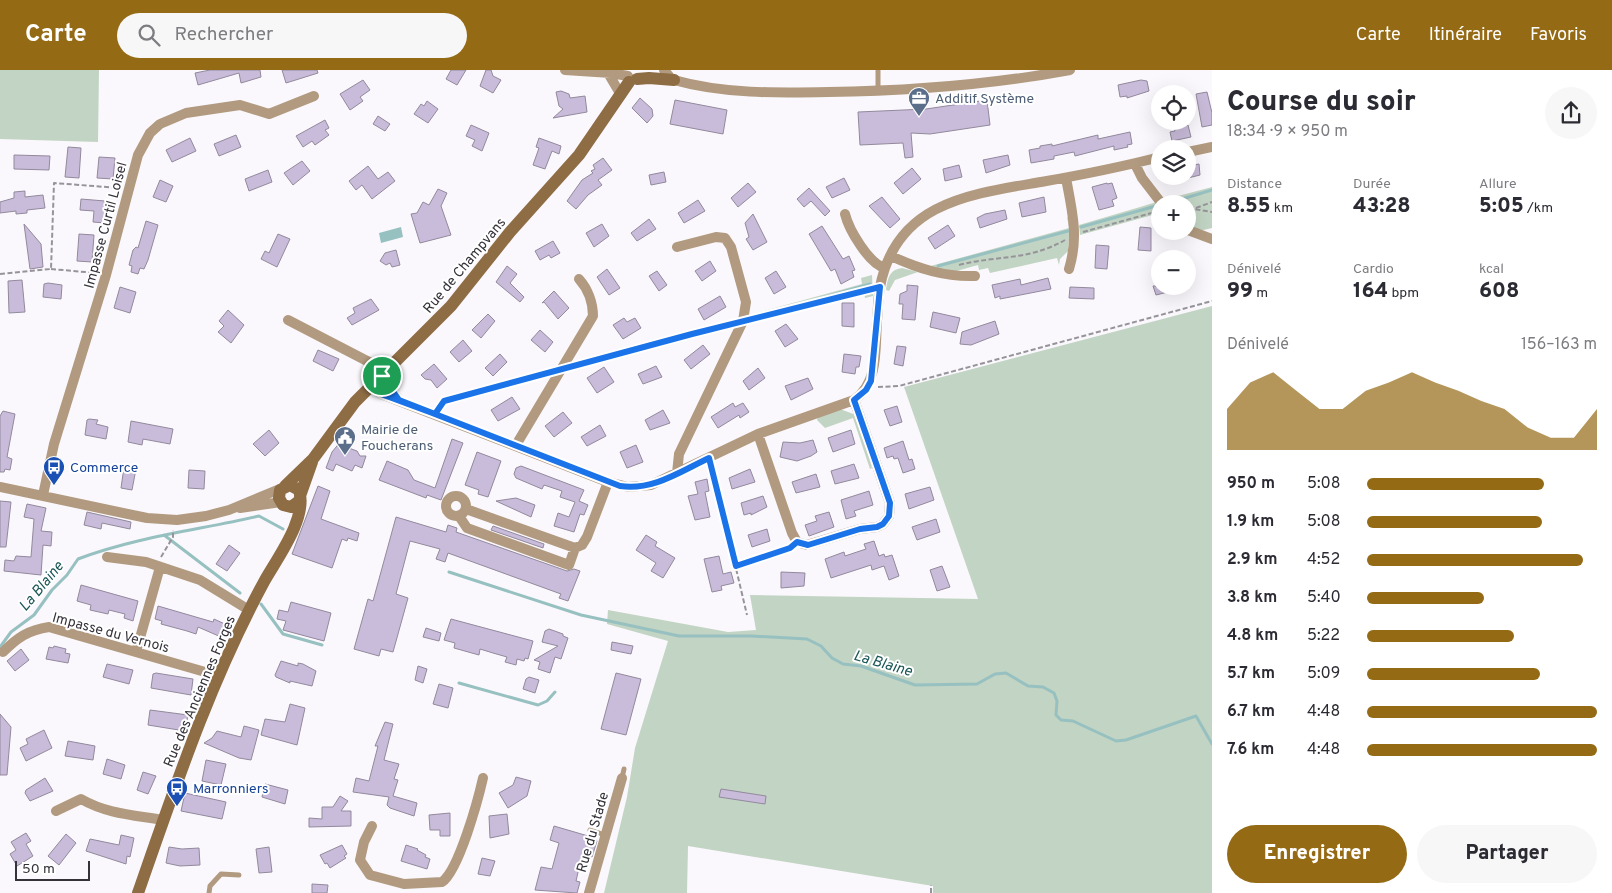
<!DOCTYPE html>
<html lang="fr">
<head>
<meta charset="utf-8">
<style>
	:root { --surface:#fff; --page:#f7f7f7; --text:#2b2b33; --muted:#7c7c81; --accent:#956a15 }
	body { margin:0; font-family:Overpass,sans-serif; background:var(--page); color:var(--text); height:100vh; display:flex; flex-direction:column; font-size:19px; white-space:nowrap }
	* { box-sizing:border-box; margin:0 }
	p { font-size:16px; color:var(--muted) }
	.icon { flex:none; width:28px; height:28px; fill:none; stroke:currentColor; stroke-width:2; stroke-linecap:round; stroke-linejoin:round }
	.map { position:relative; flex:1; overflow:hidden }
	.sheet { display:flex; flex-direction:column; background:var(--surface); width:400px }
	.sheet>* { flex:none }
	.buttons { position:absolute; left:1151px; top:15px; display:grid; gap:10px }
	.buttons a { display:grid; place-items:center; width:45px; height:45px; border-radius:50%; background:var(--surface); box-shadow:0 5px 20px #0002; font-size:25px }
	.scale { position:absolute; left:15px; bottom:12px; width:75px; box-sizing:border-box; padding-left:5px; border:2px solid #35323a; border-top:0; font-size:14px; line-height:18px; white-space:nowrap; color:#35323a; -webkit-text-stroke:4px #fff; paint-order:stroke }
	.pin { position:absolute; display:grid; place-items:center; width:42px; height:42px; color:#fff; margin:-21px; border:2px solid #fff; border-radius:50%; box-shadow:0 1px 5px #0007 }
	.round { display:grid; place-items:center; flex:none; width:52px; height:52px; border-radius:26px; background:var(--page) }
	.overview { display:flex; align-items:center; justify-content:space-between; height:85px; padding:0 15px }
	h1 { font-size:28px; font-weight:800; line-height:38px }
	.figures { display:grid; grid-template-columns:repeat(3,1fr); gap:8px; height:85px; padding:5px 15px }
	.figures div { display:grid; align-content:center }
	.figures b { font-size:21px; font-weight:800 }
	.figures small { font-size:14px; font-weight:400 }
	.figures p { font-size:14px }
	.chart { height:140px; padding:10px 15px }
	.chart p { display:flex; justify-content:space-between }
	.chart svg { width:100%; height:90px; margin-top:5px; fill:var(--accent); opacity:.7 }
	.primary-button { display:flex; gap:10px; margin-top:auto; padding:10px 15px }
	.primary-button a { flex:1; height:58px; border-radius:30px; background:var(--accent); color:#fff; font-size:20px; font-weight:800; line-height:58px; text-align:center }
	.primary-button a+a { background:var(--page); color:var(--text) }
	ul { padding:0 15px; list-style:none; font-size:16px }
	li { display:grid; grid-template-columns:80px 60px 1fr; align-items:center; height:38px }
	li i { height:12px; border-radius:6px; background:var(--accent) }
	header { display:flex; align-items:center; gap:30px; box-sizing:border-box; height:70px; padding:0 25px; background:var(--accent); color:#fff }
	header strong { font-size:24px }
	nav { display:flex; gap:28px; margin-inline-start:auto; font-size:18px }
	.search { width:350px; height:45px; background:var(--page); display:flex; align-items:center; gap:12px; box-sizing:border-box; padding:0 18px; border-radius:28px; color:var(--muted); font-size:19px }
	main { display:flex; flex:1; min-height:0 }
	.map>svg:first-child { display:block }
	.green { fill:#c2d4c3 }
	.water { fill:#97c0c1 }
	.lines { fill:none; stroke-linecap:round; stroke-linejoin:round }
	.stream { stroke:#97c0c1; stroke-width:3 }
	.building { fill:#c9bcda; stroke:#92899d }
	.path { stroke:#96949a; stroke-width:2; stroke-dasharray:5 2.5; stroke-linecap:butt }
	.lane { stroke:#b19a7f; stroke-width:5 }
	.street { stroke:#b19a7f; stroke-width:10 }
	.secondary { stroke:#8e6c44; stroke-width:12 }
	.route-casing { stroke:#fff; stroke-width:10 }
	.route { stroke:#1a73e8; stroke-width:6 }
	.labels { text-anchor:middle; stroke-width:4; stroke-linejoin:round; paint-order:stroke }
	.service-label { font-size:14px; fill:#4e5e75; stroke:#fff; text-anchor:start }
	.street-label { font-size:14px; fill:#35323a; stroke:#fff }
	.transit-label { font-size:14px; fill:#164399; stroke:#fff; text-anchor:start }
	.water-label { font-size:15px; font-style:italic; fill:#1b5657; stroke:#fff }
</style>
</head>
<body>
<header>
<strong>Carte</strong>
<div class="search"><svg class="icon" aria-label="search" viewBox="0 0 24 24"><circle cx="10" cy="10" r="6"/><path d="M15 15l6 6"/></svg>Rechercher</div>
<nav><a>Carte</a><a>Itinéraire</a><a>Favoris</a></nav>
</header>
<main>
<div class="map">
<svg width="1212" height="823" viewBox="0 0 1212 823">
	<rect width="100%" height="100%" fill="#faf8fc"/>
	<!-- green -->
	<path class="green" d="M0 0H99L98 72 0 69Z
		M1212 117V158L1199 161 1188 156V134H1166L1163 130Z
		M1157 132 1160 143 1080 165 1079 155Z
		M1067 147 1070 149 1068 181 1060 189 1059 195 1057 188 990 203 988 198 979 200 978 195 953 202 927 197 1069 158Z
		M902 198 918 202 895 210 889 221 886 220C888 208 889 200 902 198Z
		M872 205 873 226 865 228 864 222 751 252 753 244 862 214 861 208Z
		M1212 236V823H933V816L688 776 687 823H604L627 727 635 678 668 571 607 554 608 540 728 562 756 560 750 525 978 529 904 317Z
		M840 339 856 345 872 398 870 399 853 348 825 358 817 350 818 347Z"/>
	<!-- water -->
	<path class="water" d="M401 157 403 167 381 173 379 163Z"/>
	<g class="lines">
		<!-- stream -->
		<path class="stream" d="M1169 133 1212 120
			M1081 157 1156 136
			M938 196 1068 161
			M801 234 870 214
			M164 465 240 523
			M449 502 581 545 679 566H751L807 569 821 576 832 588 843 594 861 596 915 615 977 614 995 604 1006 603 1028 616 1043 617 1054 623 1057 631 1056 645 1061 650 1073 651 1116 671 1126 670 1196 646 1212 674
			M261 534 283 564 322 575
			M0 577 11 562 34 545 52 520 67 505 78 489C136 467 198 460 259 446L283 459
			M459 613 538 635 547 631 555 622"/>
	</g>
	<!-- building -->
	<path class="building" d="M210 0H260L261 7 241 13 239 3 198 15 195 3Z
		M282 0H317L318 3 286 13Z
		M451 0H466L457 15 446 9Z
		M486 0H491L493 6 501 10 493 23 480 16Z
		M363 10 370 20 360 27 363 31 350 40 340 24Z
		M1141 10 1147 11 1149 21 1127 28V26L1120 27 1118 15Z
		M561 21 569 24 570 28 585 26 587 42 553 48 563 39 559 36 556 22Z
		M1207 22 1212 43V55L1202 57 1196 24Z
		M640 28 652 39 653 46 647 53 632 38Z
		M675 30 727 40 723 64 670 54Z
		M987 30 990 55 930 64 911 63 913 87 905 88 903 73 860 75 858 42 926 39Z
		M427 31 438 39 428 53 414 44 421 34 424 36Z
		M378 46 390 54 385 61 373 54Z
		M325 50 329 58 325 60 329 65 315 75 312 71 303 77 296 66Z
		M471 55 489 63 482 81 472 76 475 70 466 66Z
		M1188 55 1191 67 1172 71 1170 62 1175 61 1174 58Z
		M1130 62 1132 74 1127 75 1128 77 1114 80V76L1075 86 1074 82 1054 86V89L1031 93 1029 80 1040 78V76L1052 74V76L1098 65V69Z
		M236 65 241 77 219 86 214 74Z
		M190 68 196 81 172 92 166 80Z
		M539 68 561 76 559 84 552 81 545 99 533 95 539 78 536 77Z
		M68 77 81 78 79 108 65 107Z
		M14 85 50 86 49 100 14 99Z
		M1008 85 1010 95 986 103 983 90Z
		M99 87 115 88 113 109 97 108Z
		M603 88 612 100 598 110 602 115 588 125 576 139 567 131 582 110 593 103 591 101 595 99 593 95Z
		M302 91 310 101 293 115 284 103Z
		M1199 94 1200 105 1188 108V96Z
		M959 95 962 107 945 111 943 99Z
		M368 96 378 109 388 102 395 111 372 129 362 115 356 120 349 111Z
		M912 98 921 109 903 124 894 113Z
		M268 100 272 112 249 121 245 109Z
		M664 102 666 112 651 115 649 105Z
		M844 108 850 120 832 128 826 117Z
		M160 110 173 116 166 132 153 127Z
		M748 113 756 122 738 137 731 128Z
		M1107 113V114L1112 113 1117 128 1112 130 1114 136 1099 140 1092 117Z
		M809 118 830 141 825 146 811 131 804 137 797 129Z
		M438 119 447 123 441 136 451 165 420 173 411 144 417 143 423 132 429 135Z
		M25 121V127L43 125 45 138 27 140V143L16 144V141L0 143V132L14 128V122Z
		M882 127 900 149 890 158 869 136Z
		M1044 127 1046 142 1022 147 1019 133Z
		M81 129 105 131V153L93 152 94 141 80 140Z
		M698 130 705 141 684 153 678 143Z
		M1005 140 1007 149 980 158 977 148 985 144Z
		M753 144 767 172 753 180 746 169 749 167 745 153Z
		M649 149 656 159 637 171 631 163Z
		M146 151 158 155 148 190 144 199 140 198 138 204 131 202 132 196 129 195 133 180 136 177 138 178Z
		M24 154 41 174 43 197 30 199Z
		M602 154 609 166 594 177 586 163Z
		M948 155 955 166 935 179 928 168Z
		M822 156 843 189 849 186 855 200 852 201 854 207 841 214 835 199 831 201 809 164Z
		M1140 157 1151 158V181L1138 180Z
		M79 164 94 165 92 192 77 191Z
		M278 164 290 169 277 197 261 189 265 181 269 183Z
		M553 171 560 183 551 188 549 185 540 190 535 181Z
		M1096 175 1109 176 1107 199 1095 198Z
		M396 180 400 195 392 197 390 193 386 195 380 191 385 183Z
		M710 191 716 201 702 211 695 201Z
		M507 196 517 204 510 213 524 227 520 232 496 212Z
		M607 199 620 218 609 225 597 207Z
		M657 201 667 215 659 221 649 206Z
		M776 201 786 217 774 224 765 208Z
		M1048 208 1051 219 1000 229V226L995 228 992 215 1020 209 1021 215Z
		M22 210 25 242 9 243 8 211Z
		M48 213 62 215 61 229 43 227 44 214Z
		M907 215 918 216 915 250 902 249 903 234H899L900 224 907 221Z
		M1153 216H1179L1180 219 1156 225Z
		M120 217 136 222 130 243 114 238Z
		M1070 217 1094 218V229L1069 228Z
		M554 221 569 238 558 249 544 232 542 233Z
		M720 226 726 237 704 250 698 239Z
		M371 229 379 240 352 255 347 248 355 243 353 238Z
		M842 233H854V257L842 256Z
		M228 240 244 255 231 273 218 262 224 256 219 251Z
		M933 242 960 248 956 263 930 257Z
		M488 244 495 251 481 268 472 260Z
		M624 248 627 252 635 248 641 258 623 269 613 255Z
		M995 251 999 264 971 275 960 274 962 262Z
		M786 254 798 269 785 277 775 261Z
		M540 260 553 272 545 282 531 270Z
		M463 270 472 281 459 292 450 282Z
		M703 275 710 284 691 299 684 290Z
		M897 276 906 277 903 296 894 294Z
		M318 280 339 289 333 301 313 291Z
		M500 284 507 292 493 306 485 298Z
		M844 284 861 286 859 297H856L855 304 842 302Z
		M434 294 447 309 437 318 431 310 425 309 421 305Z
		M656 296 662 307 643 314 638 304Z
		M604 297 614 312 597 323 587 308Z
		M758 298 765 308 749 320 743 311Z
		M808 308 813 319 791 330 785 316Z
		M512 327 520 339 498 351 491 340Z
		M733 333 735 337 743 333 749 342 740 348 739 345 718 358 711 347Z
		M897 336 902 352 890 356 884 340Z
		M663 340 670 353 650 360 645 350Z
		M3 341 15 344 7 387 12 389 10 400 5 399 4 402H0V346Z
		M563 342 572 353 554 367 545 356Z
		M89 349 98 350 96 354 108 357 106 369 85 365 87 350Z
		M131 351 173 359 170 374 143 369 142 375 128 372Z
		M600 355 606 366 587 376 581 367Z
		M269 360 279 373 265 386 253 374Z
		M851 360 855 374 833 382 828 368Z
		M452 369 463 373 441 430 427 425 426 428 379 410 387 391 408 400 414 410 435 418Z
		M813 370 817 382 811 386 797 391 780 387 783 372 800 373Z
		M341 371 347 374 346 377 357 381 360 386H366L362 398 355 395 352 401 336 394 333 401 326 398 332 382Z
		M903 371 909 390 912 389 915 399 903 403 898 388 894 389 893 386 887 388 884 378Z
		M636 375 643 392 627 398 620 382Z
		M477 382 501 391 488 427 478 424 479 420 465 415Z
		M854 394 859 408 835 414 831 401Z
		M521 396 584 420 579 431 588 435 584 445 580 444 574 462 554 456 558 443 569 447 575 432 560 427 562 421 544 415 542 419 516 408 514 404 516 398Z
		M124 397 136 399 132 420 121 418Z
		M750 399 755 412 732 419 729 408Z
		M189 400 205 401 204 419 188 418Z
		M816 404 820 417 796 423 792 412Z
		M707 409 709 421 705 422 710 447 695 450 688 426 698 424 695 412Z
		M318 416 330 421 321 449 359 463 357 471 348 468 347 471 342 469 332 498 292 484Z
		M930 417 934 430 909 439 905 424Z
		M869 421 873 435 854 441 856 446 846 449 841 430Z
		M763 426 767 437 751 445V443L744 445 741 433Z
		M516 428 535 435 531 447 496 431Z
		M0 431 11 432 6 477H0Z
		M27 434 46 438 41 461 52 462 51 476 43 475 41 505 4 501 5 490 14 491 16 486 31 487 34 449 24 447Z
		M87 442 131 452 130 459 102 453 101 459 84 455Z
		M829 442 834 457 809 466 805 455 817 451 815 446Z
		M396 447 446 462 448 455 457 458 456 462 567 501 574 499 580 501 568 531 559 528 561 524 448 483 445 492 436 489 440 479 410 471 396 524 408 528 393 582 381 579 379 586 354 579 368 529 373 531Z
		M936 449 940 462 917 470 912 457Z
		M493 456 544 474 543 478 491 460Z
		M767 459 770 471 752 477 748 465Z
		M646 465 657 472 655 476 675 488 663 508 651 501 656 493 636 480Z
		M874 471 879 486 884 484 885 487 892 485 899 506 889 510 884 496 872 500 871 495 831 508 825 489 844 482 845 486 866 479 864 474Z
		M229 475 240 483 227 501 216 494Z
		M719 486 723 504 731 502 734 513 721 516 722 520 712 522 704 489Z
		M942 496 950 517 937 521 930 500Z
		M781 502 805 503 804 516 781 518Z
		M81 515 138 531 133 551 124 548 125 544 109 540 108 544 90 540 91 535 77 531Z
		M291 532 331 543 324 571 283 560 286 551 277 549 279 540 288 542Z
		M158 536 213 552 214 549 227 555 221 567 198 557 196 564 187 561 161 554 162 551 155 549Z
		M451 549 533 571 528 589 525 588 524 591 517 589 516 595 505 592 507 587 493 583 480 579 479 585 454 578 455 573 444 570Z
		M426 558 441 563 439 571 423 567Z
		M549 559 563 564V566L568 568 561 589 555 587 550 603 538 599 540 592 534 590 558 576 542 572 545 561Z
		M612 572 633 576 631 584 611 580Z
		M54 576 66 579 65 583 70 584 68 593 46 589 49 577 53 578Z
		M21 579 29 590 15 601 7 591Z
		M281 591 298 596V593L303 594 316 601 312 616 290 611V613L276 607 275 605Z
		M107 594 133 600 129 614 103 607Z
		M418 596 427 599 423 613 415 610Z
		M156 603 193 609 191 625 151 618 153 604Z
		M616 603 641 609 626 665 601 659Z
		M529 607 539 610 535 623 523 619 526 609Z
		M439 614 453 618 448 638 433 634Z
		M290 634 305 638 297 675 261 665 265 649 285 652Z
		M150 640 188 645 185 661 148 655Z
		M0 644 11 657 7 705H0Z
		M385 652 393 654 384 690 399 694 394 709 398 710 393 726 417 733 414 746 390 738 387 735 389 727 353 722 356 708 369 711 378 676H375Z
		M244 656 259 660 251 690 239 688 204 673 212 668 217 661 241 667Z
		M44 660 52 678 26 691 20 678 28 674 26 669Z
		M68 671 95 676 93 690 65 686Z
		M107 689 125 695 121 709 103 704Z
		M206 690 226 694 221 715 202 711Z
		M143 702 156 706 148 724 137 720Z
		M516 707 531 711 527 726 508 738 499 723 513 715Z
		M45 708 53 721 30 731 25 723 26 720Z
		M265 714 288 720 285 734 262 727Z
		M721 719 766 726 765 734 719 727Z
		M185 723 226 732 222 749 181 741Z
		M340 726 348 731 341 741H351V756L309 757V748L322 749V737H333Z
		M450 743V766H440V760H430L429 745Z
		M507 744 509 764 490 768 489 746Z
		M554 756 595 768 597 771 592 787 582 785 576 811 580 812 577 823 535 820 541 797 552 799 559 773 550 770Z
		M26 763 31 771 26 774 33 786 17 796 10 784 16 780 11 772Z
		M66 764 76 773 59 795 48 786Z
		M121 765 134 768 130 787 127 786 126 794 86 781 90 769 119 775Z
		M342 775 347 784 344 786 346 788 330 798 327 793 325 794 320 785Z
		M406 775 418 779 417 780 426 785 425 787 430 789 427 799 401 791Z
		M169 777 182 779 199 778 200 795 180 796 166 793Z
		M269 777 272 802 259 803 256 779Z
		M482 788 495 791 490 806 478 804Z
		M312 814 328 815 327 823H312Z"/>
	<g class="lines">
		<!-- path -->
		<path class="path" d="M1188 138 1212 142
			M1196 138 1212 132
			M1083 162 1155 142
			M959 195C998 185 1028 191 1065 170
			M51 199 96 203
			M0 204 51 199 54 113 119 118
			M754 248 869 219
			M576 296 730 254
			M878 317 899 316 1212 231
			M441 336 444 331 547 304
			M712 397 747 545
			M161 487 173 467V460
			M737 495 789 478
			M931 823V815"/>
		<!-- lane -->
		<path class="lane" d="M878 0V21
			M622 708 624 699
			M590 760 605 765
			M209 823 210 816 221 804 239 805"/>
		<!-- street -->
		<path class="street" d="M565 0 611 3 628 6
			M664 0 669 6
			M608 3 621 25
			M674 10C723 24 777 23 828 22 910 21 989 15 1070 0
			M1188 82 1212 77
			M1135 94 1142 108 1162 134
			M1066 108C1072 141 1079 166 1069 199
			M845 144C849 160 869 194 885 198
			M1188 160 1212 169
			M891 186C919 199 945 207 975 206
			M288 250 371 293 399 330
			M372 315 381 324 608 412 628 417 651 415 758 364 854 330C879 312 875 279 877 251 878 239 878 228 880 217 896 132 971 124 1041 112 1081 105 1121 97 1160 87
			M758 364 792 463 797 472 807 475 860 459 877 457 883 454 889 446 890 433 854 330
			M516 375 593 246C593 233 588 219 579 209
			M677 403 679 384 743 251 746 232 731 177 725 168 716 167 677 177
			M0 417 147 448 177 450 206 446 229 440 282 418
			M43 425 54 374 106 205 138 85 150 63 160 54 186 43 240 35 269 44 314 26
			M446 436a10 10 0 1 1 20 0a10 10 0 1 1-20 0Z
			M240 438 281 432
			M466 439 575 478 582 475 587 467 608 412
			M459 446 467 458 569 495 575 478
			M107 487 146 492 200 510 249 540
			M3 582C17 568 28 560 49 557L219 606
			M136 582 160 497
			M56 741 81 729C107 744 134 745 163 750
			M372 756 364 772 360 790 370 805 404 814 442 812C459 800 478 730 483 708
			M589 823 622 708"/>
		<!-- secondary -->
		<path class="secondary" d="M637 9 649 8 674 10
			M285 416 313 389 355 332 451 236 510 162 579 85 629 12
			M300 426 312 392
			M138 823C175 717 211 609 265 510 278 487 308 447 299 420L290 415 280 420 279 428 283 435 291 437 299 431"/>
	</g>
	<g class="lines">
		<!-- route casing -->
		<g class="route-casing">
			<path id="route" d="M382 306 399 330 620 416C653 421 681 401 709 388L736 496 790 478 797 472 808 475 860 459 877 457 883 454 889 446 890 433 854 330 866 320 871 311 880 217 692 264 444 331 435 344 381 324 372 315 382 306"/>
		</g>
		<!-- route -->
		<use href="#route" class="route"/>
	</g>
	<!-- icons -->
	<defs>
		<g id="office-pin" transform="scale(1.125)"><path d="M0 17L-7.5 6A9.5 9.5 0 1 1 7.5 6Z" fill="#5c6f8a" stroke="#fff"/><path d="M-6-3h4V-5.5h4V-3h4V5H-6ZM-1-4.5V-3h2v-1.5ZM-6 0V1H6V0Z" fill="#fff"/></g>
		<g id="civic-pin" transform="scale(1.125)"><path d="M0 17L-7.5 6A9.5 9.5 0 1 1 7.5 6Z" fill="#5c6f8a" stroke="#fff"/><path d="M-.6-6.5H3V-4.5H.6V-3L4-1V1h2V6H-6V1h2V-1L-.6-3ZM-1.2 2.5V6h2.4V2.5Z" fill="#fff"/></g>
		<g id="bus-pin" transform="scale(1.125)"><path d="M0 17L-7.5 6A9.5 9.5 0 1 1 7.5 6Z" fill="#1a4fb4" stroke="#fff"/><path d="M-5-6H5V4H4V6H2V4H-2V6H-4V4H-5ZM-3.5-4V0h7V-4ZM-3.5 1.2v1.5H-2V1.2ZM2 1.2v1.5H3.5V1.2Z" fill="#fff"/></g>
	</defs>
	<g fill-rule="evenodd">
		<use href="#office-pin" x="919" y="28"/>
		<use href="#civic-pin" x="345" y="367"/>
		<use href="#bus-pin" x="54" y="397"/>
		<use href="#bus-pin" x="177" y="718"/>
	</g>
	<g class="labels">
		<!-- service labels -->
		<g class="service-label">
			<text x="935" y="33">Additif Système</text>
			<text x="361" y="364">Mairie de<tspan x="361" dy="16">Foucherans</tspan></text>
		</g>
		<!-- street labels -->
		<g class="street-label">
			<text transform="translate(105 155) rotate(-75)" y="5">Impasse Curtil Loisel</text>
			<text transform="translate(464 195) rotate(-50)" y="5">Rue de Champvans</text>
			<text transform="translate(111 562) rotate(15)" y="5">Impasse du Vernois</text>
			<text transform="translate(199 621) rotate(-67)" y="5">Rue des Anciennes Forges</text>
			<text transform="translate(592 762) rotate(-74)" y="5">Rue du Stade</text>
		</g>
		<!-- transit labels -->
		<g class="transit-label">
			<text x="70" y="402">Commerce</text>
			<text x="193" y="723">Marronniers</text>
		</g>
		<!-- water labels -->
		<g class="water-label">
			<text transform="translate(41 516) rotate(-50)" y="5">La Blaine</text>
			<text transform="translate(883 593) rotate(16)" y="5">La Blaine</text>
		</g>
	</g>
</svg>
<div class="buttons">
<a><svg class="icon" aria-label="locate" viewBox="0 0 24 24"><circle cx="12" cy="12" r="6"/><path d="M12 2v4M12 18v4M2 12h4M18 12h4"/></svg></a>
<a><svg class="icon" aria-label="layers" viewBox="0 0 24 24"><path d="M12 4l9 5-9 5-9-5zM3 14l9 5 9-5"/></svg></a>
<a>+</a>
<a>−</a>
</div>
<div class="scale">50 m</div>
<div class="pin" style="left:382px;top:306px;background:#1e9e55"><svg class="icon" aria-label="arrive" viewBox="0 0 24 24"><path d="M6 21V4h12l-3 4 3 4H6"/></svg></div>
</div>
<section class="sheet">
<div class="overview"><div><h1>Course du soir</h1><p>18:34 · 9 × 950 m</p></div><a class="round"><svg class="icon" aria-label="share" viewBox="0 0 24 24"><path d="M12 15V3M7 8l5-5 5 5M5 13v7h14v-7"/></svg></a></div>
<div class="figures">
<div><p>Distance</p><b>8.55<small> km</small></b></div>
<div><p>Durée</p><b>43:28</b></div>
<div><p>Allure</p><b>5:05<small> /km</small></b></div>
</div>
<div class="figures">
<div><p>Dénivelé</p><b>99<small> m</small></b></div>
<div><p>Cardio</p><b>164<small> bpm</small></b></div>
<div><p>kcal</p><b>608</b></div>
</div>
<div class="chart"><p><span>Dénivelé</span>156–163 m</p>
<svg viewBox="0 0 160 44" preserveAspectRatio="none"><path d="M0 44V24L10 11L20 6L30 15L40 24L50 24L60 15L70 11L80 6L90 11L100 15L110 20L120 24L130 33L140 38L150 38L160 24V44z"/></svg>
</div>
<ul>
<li><b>950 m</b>5:08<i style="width:77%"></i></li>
<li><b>1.9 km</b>5:08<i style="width:76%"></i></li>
<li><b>2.9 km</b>4:52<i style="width:94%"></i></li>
<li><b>3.8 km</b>5:40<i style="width:51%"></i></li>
<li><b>4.8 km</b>5:22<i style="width:64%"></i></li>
<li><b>5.7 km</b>5:09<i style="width:75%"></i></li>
<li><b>6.7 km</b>4:48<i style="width:100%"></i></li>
<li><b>7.6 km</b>4:48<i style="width:100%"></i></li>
</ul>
<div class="primary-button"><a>Enregistrer</a><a>Partager</a></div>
</section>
</main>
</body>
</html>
